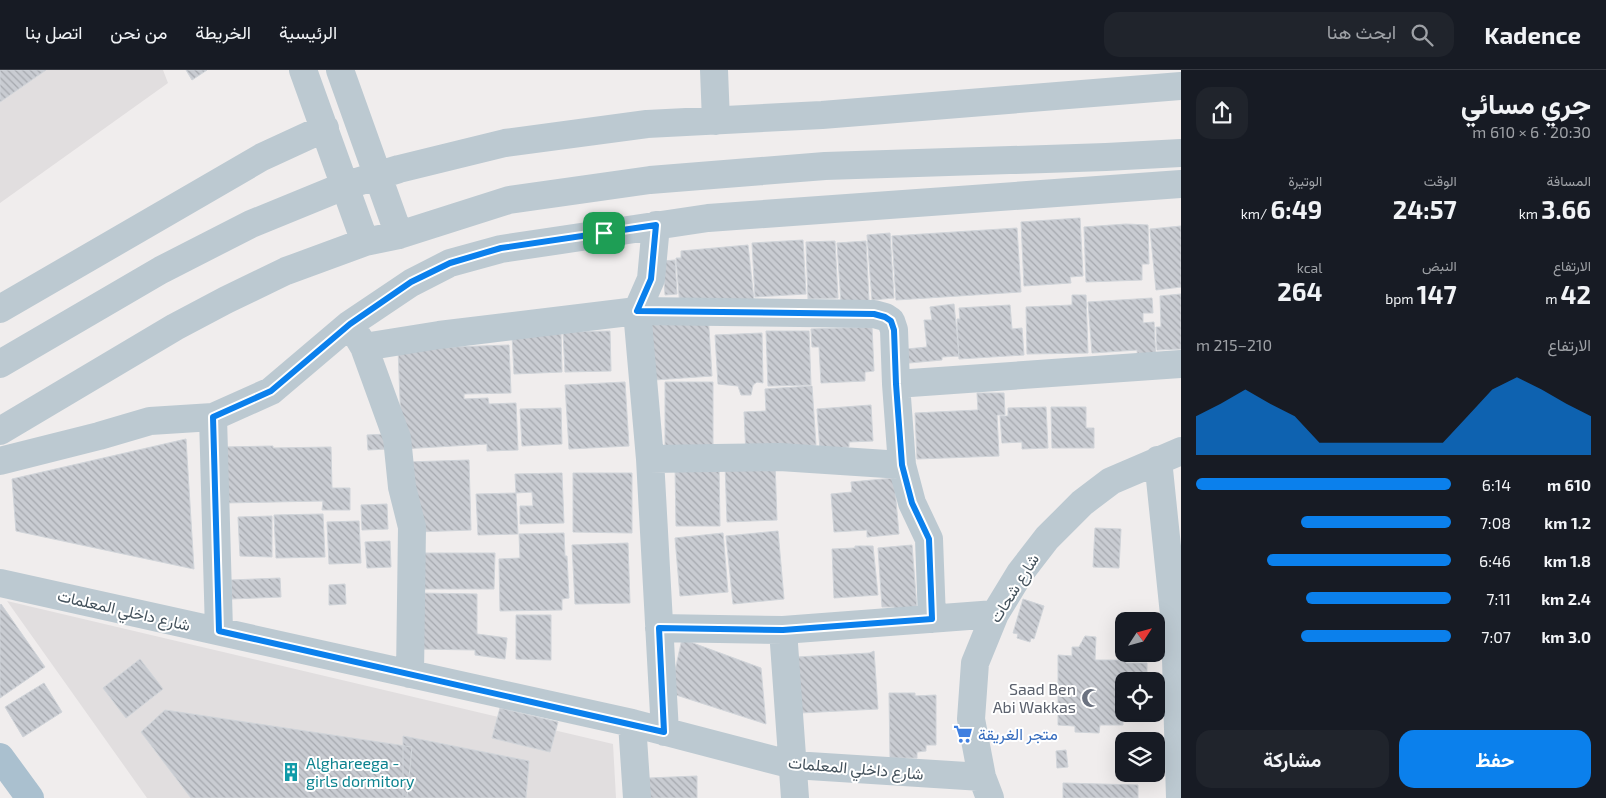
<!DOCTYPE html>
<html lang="ar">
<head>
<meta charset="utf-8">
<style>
	:root { --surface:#171b24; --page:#20242c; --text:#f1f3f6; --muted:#9ea1a6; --line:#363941; --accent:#0b80ec }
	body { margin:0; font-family:"Exo 2",Vazirmatn,sans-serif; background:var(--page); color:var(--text); direction:rtl; height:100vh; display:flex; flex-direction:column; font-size:19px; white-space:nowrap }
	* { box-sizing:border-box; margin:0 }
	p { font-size:16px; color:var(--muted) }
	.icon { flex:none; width:28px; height:28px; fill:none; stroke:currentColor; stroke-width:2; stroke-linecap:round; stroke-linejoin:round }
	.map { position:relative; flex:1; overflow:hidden; direction:ltr }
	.panel { display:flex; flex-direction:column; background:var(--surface); width:425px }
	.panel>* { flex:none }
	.needle { width:32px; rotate:54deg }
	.tools { position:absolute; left:1115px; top:542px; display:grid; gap:10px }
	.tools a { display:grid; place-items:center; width:50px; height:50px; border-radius:10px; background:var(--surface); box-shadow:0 5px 20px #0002; font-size:25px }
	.pin { position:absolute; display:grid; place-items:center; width:42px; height:42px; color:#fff; margin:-21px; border-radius:10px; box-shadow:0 2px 8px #0006 }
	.round { display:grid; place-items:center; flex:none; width:52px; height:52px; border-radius:15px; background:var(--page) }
	.overview { display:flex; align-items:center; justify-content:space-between; height:85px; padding:0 15px }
	h1 { font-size:28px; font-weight:700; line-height:38px }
	.figures { display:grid; grid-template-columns:repeat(3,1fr); gap:8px; height:85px; padding:5px 15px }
	.figures div { display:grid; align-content:center }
	.figures b { font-size:25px; font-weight:700 }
	.figures small { font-size:14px; font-weight:400 }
	.figures p { font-size:14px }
	.chart { height:140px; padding:10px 15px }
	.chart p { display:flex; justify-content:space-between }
	.chart svg { width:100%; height:90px; margin-top:5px; fill:var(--accent); opacity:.7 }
	.primary-button { display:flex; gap:10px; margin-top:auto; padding:10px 15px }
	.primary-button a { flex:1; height:58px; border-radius:15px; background:var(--accent); color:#fff; font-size:20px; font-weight:700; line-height:58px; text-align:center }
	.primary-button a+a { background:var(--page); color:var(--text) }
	ul { padding:0 15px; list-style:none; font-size:16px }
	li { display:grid; grid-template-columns:80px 60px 1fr; align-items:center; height:38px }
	li i { height:12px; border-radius:6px; background:var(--accent) }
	header { display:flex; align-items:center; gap:30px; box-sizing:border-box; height:70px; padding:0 25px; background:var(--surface); border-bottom:1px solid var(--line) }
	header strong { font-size:24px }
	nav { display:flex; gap:28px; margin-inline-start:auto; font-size:18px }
	.search { width:350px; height:45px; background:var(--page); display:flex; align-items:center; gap:12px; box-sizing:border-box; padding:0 18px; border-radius:15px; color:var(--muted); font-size:19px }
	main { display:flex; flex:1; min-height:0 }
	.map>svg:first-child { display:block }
	.education { fill:#e1dedf }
	.building { fill:url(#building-back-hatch); stroke:#d0d4d9 }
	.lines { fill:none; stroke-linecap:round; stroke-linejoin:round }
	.minor { stroke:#bcc9d1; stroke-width:28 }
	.major { stroke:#aac0cf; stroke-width:28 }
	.route-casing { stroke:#fff; stroke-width:10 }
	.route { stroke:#0b80ec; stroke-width:6 }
	.labels { text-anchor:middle; stroke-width:4; stroke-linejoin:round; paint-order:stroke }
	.street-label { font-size:16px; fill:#44525c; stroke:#fff }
	.worship-label { font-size:16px; fill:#5b616d; stroke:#fff; text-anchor:end }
	.shop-label { font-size:16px; fill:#366cbe; stroke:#fff; text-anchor:start }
	.culture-label { font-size:16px; fill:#0d838f; stroke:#fff; text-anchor:start }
</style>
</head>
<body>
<header>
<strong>Kadence</strong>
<div class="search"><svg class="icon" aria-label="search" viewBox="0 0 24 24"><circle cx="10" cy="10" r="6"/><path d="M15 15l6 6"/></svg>ابحث هنا</div>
<nav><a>الرئيسية</a><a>الخريطة</a><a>من نحن</a><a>اتصل بنا</a></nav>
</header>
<main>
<section class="panel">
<div class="overview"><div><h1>جري مسائي</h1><p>20:30 · 6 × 610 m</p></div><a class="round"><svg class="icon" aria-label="share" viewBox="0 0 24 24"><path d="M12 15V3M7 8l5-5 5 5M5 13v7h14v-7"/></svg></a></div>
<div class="figures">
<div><p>المسافة</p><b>3.66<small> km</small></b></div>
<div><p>الوقت</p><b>24:57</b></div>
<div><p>الوتيرة</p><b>6:49<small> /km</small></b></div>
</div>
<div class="figures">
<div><p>الارتفاع</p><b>42<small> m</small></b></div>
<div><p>النبض</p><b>147<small> bpm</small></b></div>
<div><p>kcal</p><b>264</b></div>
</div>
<div class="chart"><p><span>الارتفاع</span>210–215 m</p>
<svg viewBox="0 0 160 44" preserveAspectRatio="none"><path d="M0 44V25L10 19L20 12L30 19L40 25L50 38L60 38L70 38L80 38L90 38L100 38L110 25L120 12L130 6L140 12L150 19L160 25V44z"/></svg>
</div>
<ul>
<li><b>610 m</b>6:14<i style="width:100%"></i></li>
<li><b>1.2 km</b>7:08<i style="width:59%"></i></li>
<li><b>1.8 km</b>6:46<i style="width:72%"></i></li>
<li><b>2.4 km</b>7:11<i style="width:57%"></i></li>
<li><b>3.0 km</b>7:07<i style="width:59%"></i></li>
</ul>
<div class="primary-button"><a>حفظ</a><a>مشاركة</a></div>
</section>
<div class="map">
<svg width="1181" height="728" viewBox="0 0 1181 728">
	<defs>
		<pattern id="building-back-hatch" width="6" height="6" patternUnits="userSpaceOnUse" patternTransform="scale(1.25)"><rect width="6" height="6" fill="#c9ccd2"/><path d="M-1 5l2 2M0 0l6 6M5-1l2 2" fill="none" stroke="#a5a8ae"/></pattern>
	</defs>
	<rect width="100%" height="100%" fill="#f0eded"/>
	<!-- education -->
	<path class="education" d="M0 0H163L168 13 0 133Z
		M7 531 613 674 616 728H147Z"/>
	<!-- building -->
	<path class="building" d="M0 0H46L0 32Z
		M186 0H207L192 10Z
		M1080 148 1083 206 1070 207 1071 213 1024 216 1021 152Z
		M1126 154 1148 155 1149 194H1142V210L1086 212 1084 157Z
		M1181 156V217L1156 220 1150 159Z
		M1017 158 1021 222 896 230 892 166Z
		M890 163 894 228 872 230 867 165Z
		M803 170 806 224 755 227 752 173Z
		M835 171 838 228 808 229 806 172Z
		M866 171 869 231 841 232 837 173Z
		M748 175 754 230 680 237 676 188H681V181Z
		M675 190 677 224 665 225 663 191Z
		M1181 224V279L1157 280 1156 257H1161L1160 226Z
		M1072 225H1086L1088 283 1027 284 1026 237 1072 235Z
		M1152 228 1153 243H1143V253L1154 252 1156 291 1138 292 1137 280 1092 283 1088 232Z
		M954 234 959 286 942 287V290L898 294 897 280 927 277 924 250H932L930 237Z
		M1010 235 1012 259 1022 258 1024 285 959 289 957 249H960L959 238Z
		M708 243 712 306 654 310 651 246Z
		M872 257 874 301 865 302V311L821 313 819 277H812L811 259Z
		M610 261 611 301 565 302 563 262Z
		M766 261H809L811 315 768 316Z
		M561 263 562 302 514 304 512 265Z
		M762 263 763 313 757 312 753 315 751 325H741L738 316 718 314 715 265Z
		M509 275 511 323 464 324V329L488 328 489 334 516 333 518 380 487 381V374L402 379 398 279Z
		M625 312 629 376 569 379 565 315Z
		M665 312H713V382H665Z
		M812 316 816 375 771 377 746 386 744 342 766 341 765 319Z
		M977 323H1004L1005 345H997L999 386 917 389 915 343 978 340Z
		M871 335 873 371 849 372V377L820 380 817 339Z
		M1046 337 1048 378 1022 379V372L1002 373 1000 346H1008V338Z
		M1051 337H1086V358H1094V378H1052Z
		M561 338 562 374 522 376 520 339Z
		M387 364V379L368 380 367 365Z
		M186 369 194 499 16 461 12 409Z
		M273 376V378L331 377 332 418H350V440H322L323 431 224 433 222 377Z
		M469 390 471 460 416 462 408 392Z
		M775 392 777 450 727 452 725 394Z
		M719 395 720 456H676L675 396Z
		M562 403 564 453 520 454V436H533L532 422 516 423 515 404Z
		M573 403H632V463L573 462Z
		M894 408 899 464 867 467V460L834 462 831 424 852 422 851 412Z
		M516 423 518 464 478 465 476 424Z
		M387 434 388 459 362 460 361 435Z
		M323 444 325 487 276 488 274 445Z
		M272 446V487L240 486 238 447Z
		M359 451 361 493 329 494 327 452Z
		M1095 458 1121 459 1119 498 1093 497Z
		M778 461 784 529 733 534 726 466Z
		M564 463 565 486H567L569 528 562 529V540L500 541 499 489 520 488 519 464Z
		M723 463 728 522 680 526 675 468Z
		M390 471 391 497 367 498 365 472Z
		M628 473 630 533 575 534 572 475Z
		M912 475 917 539 897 540 894 537H882L878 478Z
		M855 476H873L878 525 834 528 832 479 855 478Z
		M417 483H495L494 519H418Z
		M280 508 281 527 232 529 231 510Z
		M345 514 346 534 329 535V515Z
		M419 523 477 524V564L507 568 505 589 475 585V580L418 579Z
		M1023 529 1044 536 1034 569 1031 568 1030 572 1017 568 1018 564 1013 563Z
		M1 534 45 597 0 628V535Z
		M516 545H551V590L516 589Z
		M1085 566 1096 567 1095 590H1126V593H1147V611H1124V644H1147V649H1123V655H1100L1099 663 1075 662V656L1058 655V585L1072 586V577H1079Z
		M682 569 761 598 766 654 670 623Z
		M874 581 878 639 800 643 797 587 870 583Z
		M140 589 163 619 126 648 103 618Z
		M44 613 62 642 23 667 5 637Z
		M889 623H915V626L936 625V675H926V681L917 682V688H890Z
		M500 638 558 652 550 682 492 668Z
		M165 640 412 677 407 728H191L141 662Z
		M403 666 529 691 526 728H403Z
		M1066 680 1068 697 1057 698 1056 681Z
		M697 706V728H649V708Z
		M1063 713 1138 715V728H1063Z"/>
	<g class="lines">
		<!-- minor -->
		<path class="minor" d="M303 0 365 172
			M340 0 399 165
			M714 0 716 51
			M656 155 651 209 637 241 650 389 665 662
			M0 239 262 87 325 58
			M355 262 364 277 397 368 402 417 412 457 410 604
			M364 277 439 265 637 241 874 244 885 247 891 251 894 260 896 314 902 395 912 433 929 469 932 549
			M0 294 161 200 251 154 344 116 399 99 505 73 647 54 822 45 1181 16
			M896 314 1181 294
			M213 347 219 561
			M0 361 175 257 226 230 286 201 365 172 399 165 509 130 650 110 825 96 1106 87 1181 83
			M650 389 780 387 902 395
			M1158 390 1175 554 1180 728
			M0 391 99 366 150 351 213 347 271 321 350 254 411 213 450 193 501 179 708 148 1181 114
			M0 513 632 653 793 695 982 707
			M659 558 783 560 995 544
			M783 560 795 728
			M632 653 637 728
			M990 728 982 707 971 649 975 593 995 544 1020 503 1047 468 1082 433 1111 411 1181 381"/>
		<!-- major -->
		<path class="major" d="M0 687 30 728"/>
	</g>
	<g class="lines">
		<!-- route casing -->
		<g class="route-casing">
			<path id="route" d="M656 155 651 209 637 241 874 244 885 247 891 251 894 260 896 314 902 395 912 433 929 469 932 549 783 560 659 558 664 662 219 561 213 347 271 321 350 254 411 212 450 193 501 178Z"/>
		</g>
		<!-- route -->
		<use href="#route" class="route"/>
	</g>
	<!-- icons -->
	<defs>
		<g id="mosque-bare" transform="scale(1.5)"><path d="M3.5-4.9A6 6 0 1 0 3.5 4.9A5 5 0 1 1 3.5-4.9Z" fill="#6b7280" stroke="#fff" stroke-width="2.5" paint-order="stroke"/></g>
		<g id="supermarket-bare" transform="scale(1.5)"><path d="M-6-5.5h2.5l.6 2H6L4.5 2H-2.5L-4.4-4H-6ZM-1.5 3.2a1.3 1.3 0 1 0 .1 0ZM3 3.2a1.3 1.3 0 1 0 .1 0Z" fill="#3f7fe0" stroke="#fff" stroke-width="2.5" paint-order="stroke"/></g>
		<g id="building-bare" transform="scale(1.5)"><path d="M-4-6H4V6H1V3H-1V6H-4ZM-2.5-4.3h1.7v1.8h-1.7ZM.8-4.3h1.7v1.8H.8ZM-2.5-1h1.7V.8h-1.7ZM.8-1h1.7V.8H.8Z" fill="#0f9aa8" stroke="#fff" stroke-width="2.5" paint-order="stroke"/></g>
	</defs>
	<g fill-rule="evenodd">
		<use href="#mosque-bare" x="1091" y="628"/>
		<use href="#supermarket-bare" x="963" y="664"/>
		<use href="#building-bare" x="291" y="702"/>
	</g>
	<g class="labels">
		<!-- street labels -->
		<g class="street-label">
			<text transform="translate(1014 518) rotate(-58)" y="6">شارع شحات</text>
			<text transform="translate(124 540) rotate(13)" y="6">شارع داخلي المعلمات</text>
			<text transform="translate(856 698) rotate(5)" y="6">شارع داخلي المعلمات</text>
		</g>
		<!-- worship labels -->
		<g class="worship-label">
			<text x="1076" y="625">Saad Ben<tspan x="1076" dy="18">Abi Wakkas</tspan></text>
		</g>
		<!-- shop labels -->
		<g class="shop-label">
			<text x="978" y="670">متجر الغريقة</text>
		</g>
		<!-- culture labels -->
		<g class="culture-label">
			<text x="306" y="699">Alghareega -<tspan x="306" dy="18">girls dormitory</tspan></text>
		</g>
	</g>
</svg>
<div class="tools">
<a><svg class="needle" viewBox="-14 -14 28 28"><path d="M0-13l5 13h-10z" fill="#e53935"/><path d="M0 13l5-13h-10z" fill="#9ea1a6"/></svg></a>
<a><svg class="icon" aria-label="locate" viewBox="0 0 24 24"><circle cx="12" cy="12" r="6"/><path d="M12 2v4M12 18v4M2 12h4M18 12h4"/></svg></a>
<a><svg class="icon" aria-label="layers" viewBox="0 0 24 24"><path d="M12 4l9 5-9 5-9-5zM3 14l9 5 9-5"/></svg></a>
</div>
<div class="pin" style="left:604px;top:163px;background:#1e9e55"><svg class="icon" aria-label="arrive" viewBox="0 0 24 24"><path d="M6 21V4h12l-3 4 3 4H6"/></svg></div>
</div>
</main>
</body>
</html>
